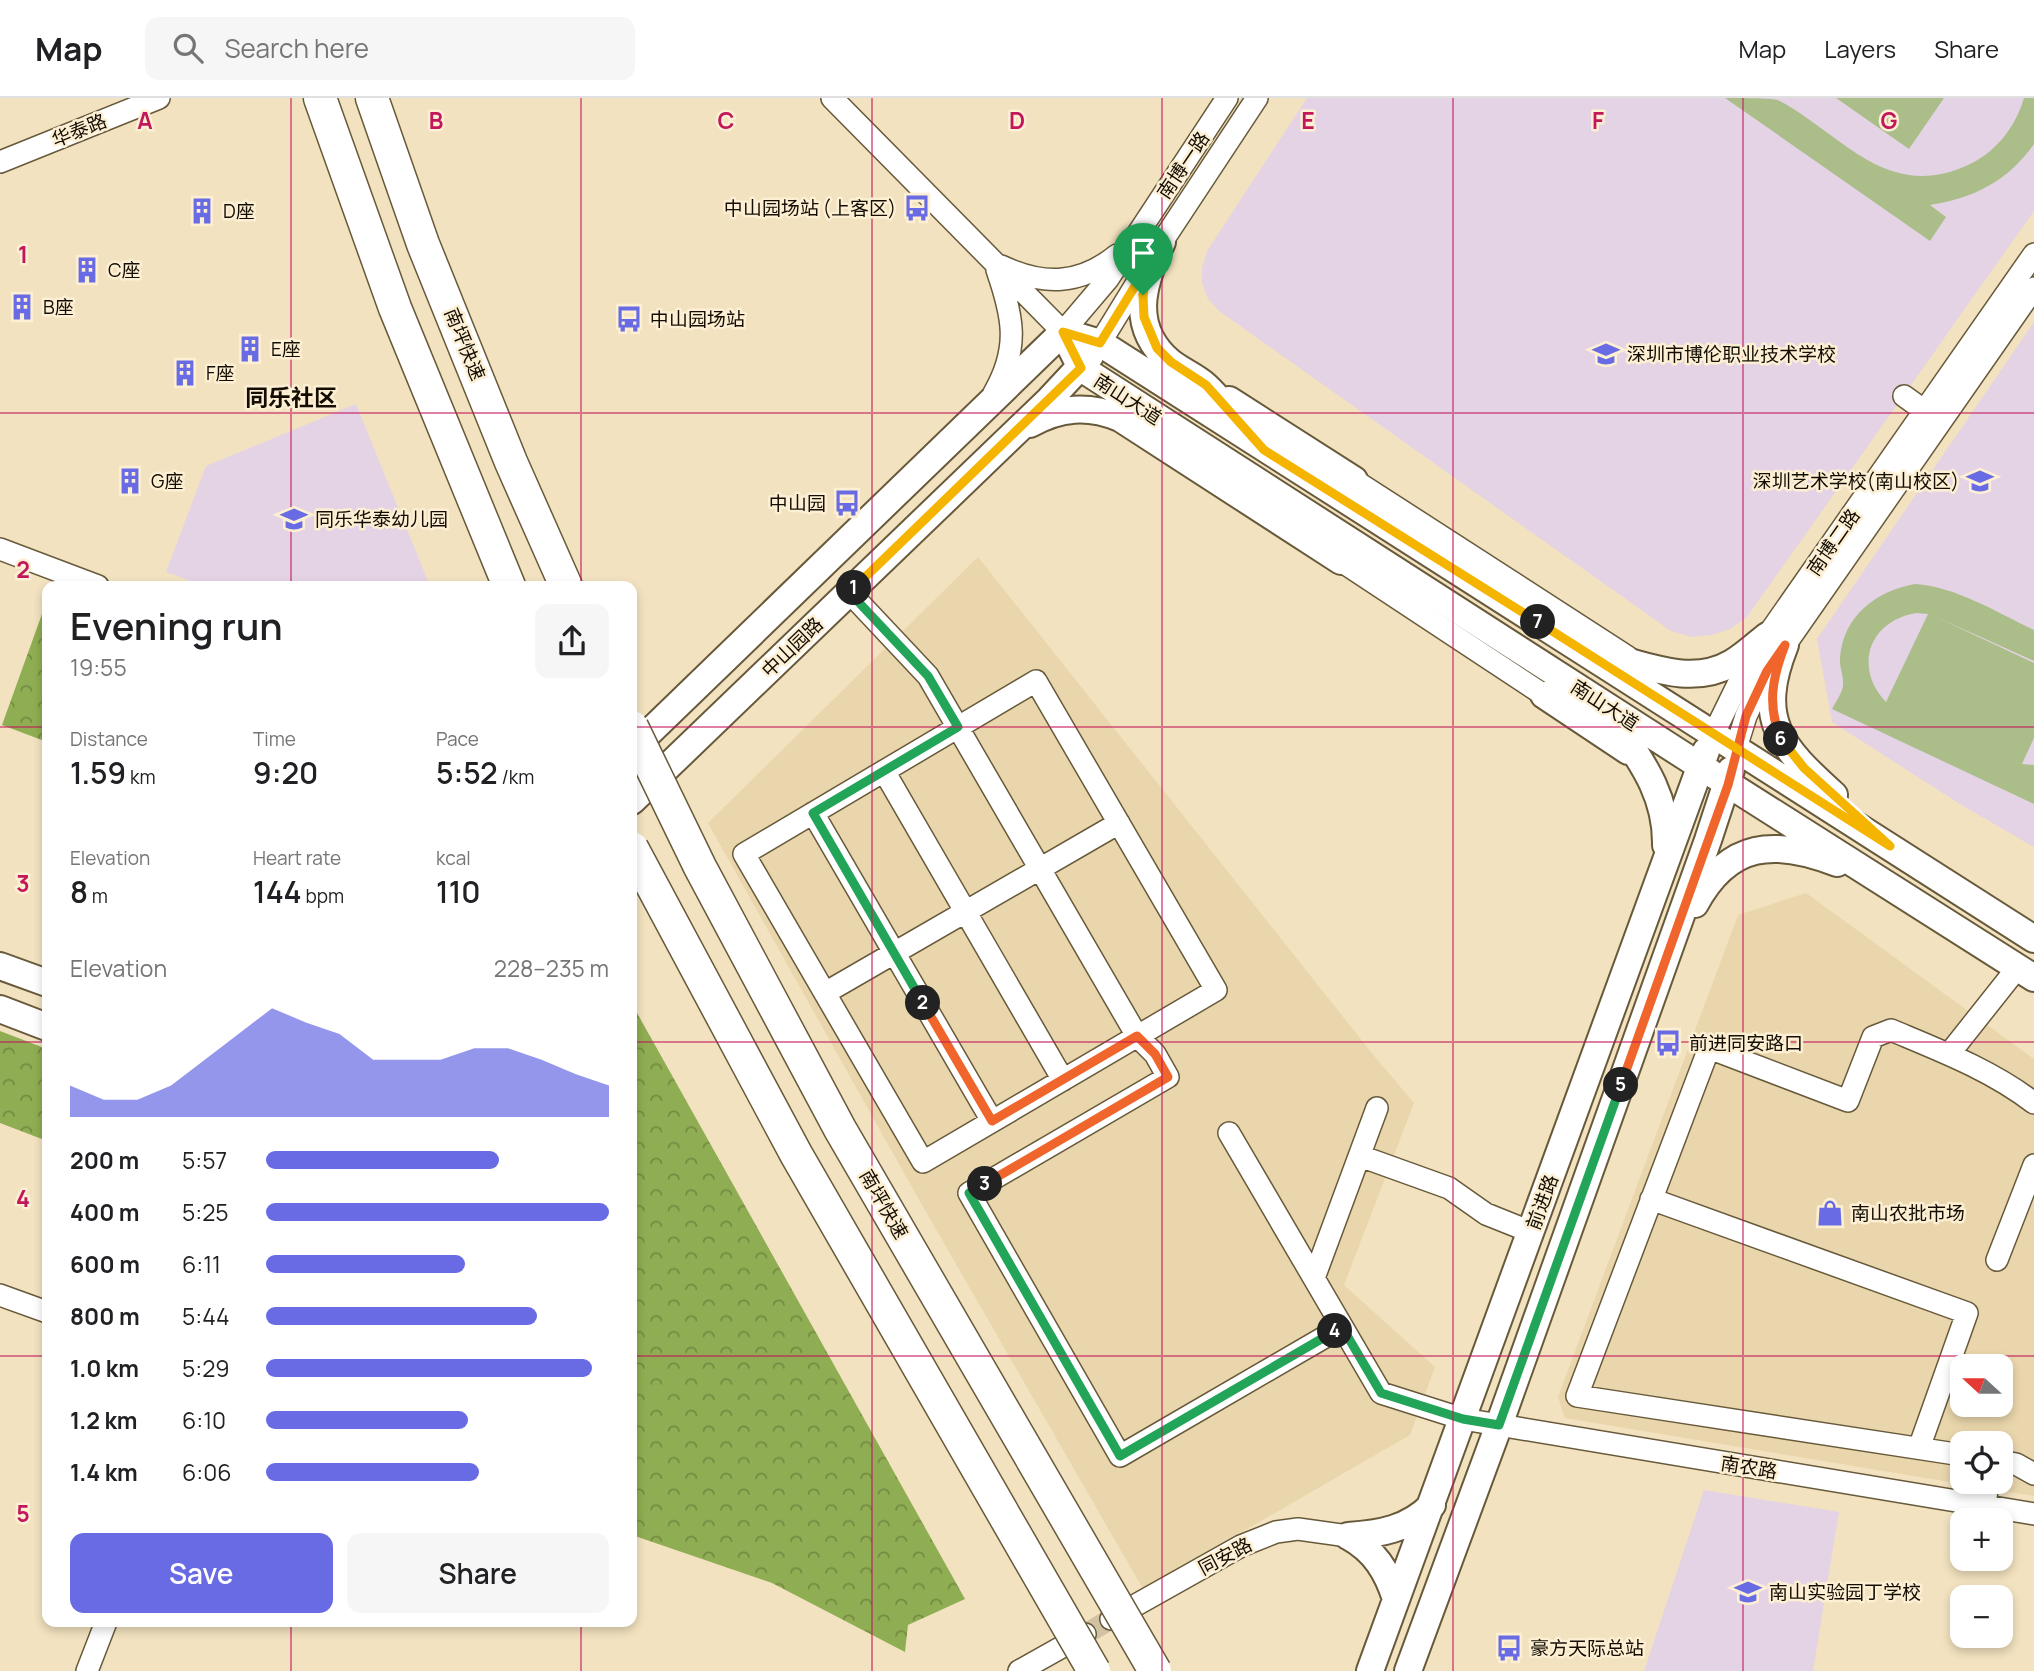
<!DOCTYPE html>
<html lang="en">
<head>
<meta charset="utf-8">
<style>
	:root { --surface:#fff; --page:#f6f6f6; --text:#202124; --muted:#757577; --line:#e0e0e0; --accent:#686be4 }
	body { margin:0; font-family:Manrope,"Noto Sans SC",sans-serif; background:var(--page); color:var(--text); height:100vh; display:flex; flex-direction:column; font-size:26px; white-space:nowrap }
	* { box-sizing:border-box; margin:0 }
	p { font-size:23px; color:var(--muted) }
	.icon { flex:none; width:38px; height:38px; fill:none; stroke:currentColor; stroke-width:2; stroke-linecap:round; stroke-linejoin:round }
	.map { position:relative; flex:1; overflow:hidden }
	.panel { position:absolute; left:42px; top:483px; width:595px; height:1046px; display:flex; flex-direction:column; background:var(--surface); border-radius:14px; box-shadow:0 4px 10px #0003 }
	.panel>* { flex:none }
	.needle { width:46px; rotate:291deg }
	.fabs { position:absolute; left:1950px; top:1256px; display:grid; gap:14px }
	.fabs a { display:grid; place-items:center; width:63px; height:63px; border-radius:14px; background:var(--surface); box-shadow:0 4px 10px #0003; font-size:35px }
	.pin { position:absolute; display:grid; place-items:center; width:60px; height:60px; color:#fff; margin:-72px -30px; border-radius:50% 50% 50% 0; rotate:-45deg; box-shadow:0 0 7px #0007 }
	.pin .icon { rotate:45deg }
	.km { position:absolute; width:35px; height:35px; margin:-18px; border-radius:50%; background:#222; color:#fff; font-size:19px; line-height:35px; text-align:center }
	.round { display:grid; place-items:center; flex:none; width:74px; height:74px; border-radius:14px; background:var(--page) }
	.overview { display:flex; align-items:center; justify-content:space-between; height:119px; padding:0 28px }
	h1 { font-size:38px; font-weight:600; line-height:52px }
	.figures { display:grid; grid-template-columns:repeat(3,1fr); gap:10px; height:119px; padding:7px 28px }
	.figures div { display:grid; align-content:center }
	.figures b { font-size:30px; font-weight:600 }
	.figures small { font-size:19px; font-weight:400 }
	.figures p { font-size:19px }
	.chart { height:196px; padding:14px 28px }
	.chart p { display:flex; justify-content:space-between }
	.chart svg { width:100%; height:126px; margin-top:7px; fill:var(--accent); opacity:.7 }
	.button { display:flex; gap:14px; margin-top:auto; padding:14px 28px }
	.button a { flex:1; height:80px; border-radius:14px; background:var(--accent); color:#fff; font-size:28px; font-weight:600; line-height:80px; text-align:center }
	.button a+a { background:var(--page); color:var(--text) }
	ul { padding:0 28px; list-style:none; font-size:23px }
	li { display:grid; grid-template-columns:112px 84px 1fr; align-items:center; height:52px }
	li i { height:18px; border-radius:9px; background:var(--accent) }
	header { display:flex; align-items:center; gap:42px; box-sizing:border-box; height:98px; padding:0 35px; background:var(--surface); border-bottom:2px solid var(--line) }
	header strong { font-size:33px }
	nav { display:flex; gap:38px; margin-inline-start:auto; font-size:24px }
	.search { width:490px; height:63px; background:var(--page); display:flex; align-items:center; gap:18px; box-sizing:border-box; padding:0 24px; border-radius:14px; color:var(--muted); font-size:26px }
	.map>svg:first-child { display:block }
	.built { fill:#ead6ac; fill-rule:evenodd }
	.education { fill:#e4d3e5 }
	.forest { fill:url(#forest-crowns) }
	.park { fill:#abbe8a; fill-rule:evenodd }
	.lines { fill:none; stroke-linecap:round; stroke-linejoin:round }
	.minor-tunnel { stroke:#d1c2a3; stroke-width:21; stroke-dasharray:21 10; stroke-linecap:butt }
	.minor-casing { stroke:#67593a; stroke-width:24 }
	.major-casing { stroke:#67593a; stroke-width:30 }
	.highway-casing { stroke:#67593a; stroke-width:35 }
	.minor { stroke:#fff; stroke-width:21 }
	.major { stroke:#fff; stroke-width:26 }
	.highway { stroke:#fff; stroke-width:32 }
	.highway-bridge-casing { stroke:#67593a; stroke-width:35; stroke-linecap:butt }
	.highway-bridge { stroke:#fff; stroke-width:32 }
	.split-1-casing { stroke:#fff; stroke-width:14 }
	.split-2-casing { stroke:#fff; stroke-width:14 }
	.split-3-casing { stroke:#fff; stroke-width:14 }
	.split-4-casing { stroke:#fff; stroke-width:14 }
	.split-5-casing { stroke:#fff; stroke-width:14 }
	.split-6-casing { stroke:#fff; stroke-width:14 }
	.split-7-casing { stroke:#fff; stroke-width:14 }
	.split-8-casing { stroke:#fff; stroke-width:14 }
	.split-1 { stroke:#f5b400; stroke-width:9 }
	.split-2 { stroke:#22a559; stroke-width:9 }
	.split-3 { stroke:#f0652b; stroke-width:9 }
	.split-4 { stroke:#22a559; stroke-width:9 }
	.split-5 { stroke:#22a559; stroke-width:9 }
	.split-6 { stroke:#f0652b; stroke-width:9 }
	.split-7 { stroke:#f5b400; stroke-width:9 }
	.split-8 { stroke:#f5b400; stroke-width:9 }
	.grid { fill:none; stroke:#c2185b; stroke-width:2; stroke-opacity:0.55 }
	.labels { text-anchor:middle; stroke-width:5; stroke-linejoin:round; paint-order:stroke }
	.street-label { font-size:19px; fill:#130d03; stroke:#fdefd3 }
	.poi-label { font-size:19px; fill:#130d03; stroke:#fdefd3; text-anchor:start }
	.quarter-label { font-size:23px; font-weight:bold; fill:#130d03; stroke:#fdefd3 }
	.grid-label { font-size:23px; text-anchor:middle; font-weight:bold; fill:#c2185b; stroke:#fdefd3; stroke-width:5; stroke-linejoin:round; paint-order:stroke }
</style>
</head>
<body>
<header>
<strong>Map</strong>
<div class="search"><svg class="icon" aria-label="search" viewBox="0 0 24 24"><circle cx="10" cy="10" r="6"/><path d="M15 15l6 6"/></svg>Search here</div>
<nav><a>Map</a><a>Layers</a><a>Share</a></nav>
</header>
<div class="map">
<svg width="2034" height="1573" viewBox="0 0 2034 1573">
	<defs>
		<pattern id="forest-crowns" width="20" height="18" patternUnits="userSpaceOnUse" patternTransform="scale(1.75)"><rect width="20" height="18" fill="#8fad52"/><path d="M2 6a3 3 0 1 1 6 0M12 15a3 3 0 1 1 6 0" fill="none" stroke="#748b42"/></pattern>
	</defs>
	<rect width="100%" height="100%" fill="#f2e2bf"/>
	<!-- built -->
	<path class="built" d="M978 459 1371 954 1414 1005 1344 1187 1435 1269 1410 1337 1143 1491 918 1100 708 725Z
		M1806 795 2034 961V1398L1565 1320 1558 1299 1738 817ZM1962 1269H2000V1307H1962ZM1962 1346H2000V1384H1962Z"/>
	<!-- education -->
	<path class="education" d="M1307 0H2034V113L1747 519 1730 531 1711 537 1692 539 1671 533 1219 213 1208 201 1202 185V170L1207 153Z
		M2034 224V749L1963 708 1832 624 1817 541Z
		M356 306 430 488H205L166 474 206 368Z
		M1704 1392 1839 1414 1813 1573H1644Z"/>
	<!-- forest -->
	<path class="forest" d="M47 502V644L2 627Z
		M632 906 965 1501 908 1527 905 1554 772 1485 632 1437Z
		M0 933 47 951V1043L0 1025Z"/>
	<!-- park -->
	<path class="park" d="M1725 0C1738 0 1768 0 1778 2 1844 37 1888 107 1972 65 1998 52 2016 27 2024 0H2034V46C2008 83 1974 100 1930 107L1946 119 1930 143Z
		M1836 0H1944L1909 51Z
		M1915 486C1957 489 1996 514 2034 532V563L1934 518 2034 565V640L2022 666 2034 667V706L1832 611C1835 605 1843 594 1843 587 1844 578 1839 569 1840 560 1843 518 1876 493 1915 486ZM1916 515 1928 516 1886 604C1853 569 1869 523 1916 515Z"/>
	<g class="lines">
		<!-- minor-tunnel -->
		<path class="minor-tunnel" d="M1089 1534 1111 1521"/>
		<!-- minor casing -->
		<g class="minor-casing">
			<path id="minor" d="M832 0 1063 234 1108 181 1227 0
				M0 64 159 0
				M1001 168C1044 188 1080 187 1117 157
				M1100 245 1162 144 1257 0
				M994 295C1020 250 1013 218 997 172
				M1904 298 1936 321
				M1342 378 1354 382 1628 559
				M0 451 98 488
				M1331 452 1341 463 1544 597 1558 599
				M849 494 928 578 1137 938 1155 956 1168 979 969 1095 1120 1358 1342 1229
				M1036 583 1216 892 923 1064 744 756Z
				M1714 635 1740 582 1767 538 2034 156
				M1736 650 1746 618 1767 573 2034 190
				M884 673 1063 982
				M813 715 992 1023
				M825 895 1119 725
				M1949 956 2018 869
				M1229 1035 1381 1295 1463 1321 2034 1416
				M1360 1058 1449 1090 1486 1116 1531 1134
				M1651 1101 1967 1215 1919 1350
				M1997 1162 2034 1067
				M1314 1180 1377 1010
				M0 1197 47 1214
				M1962 1357 1577 1298 1709 950 1848 1003 1873 939 1891 932C1941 953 1991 972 2034 1005
				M2000 1363 2016 1366 2034 1376
				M1985 1408 1988 1384
				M1111 1521 1241 1448 1276 1434 1298 1431 1348 1438
				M87 1573 106 1524
				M1019 1573 1085 1536"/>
		</g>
		<!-- major casing -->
		<g class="major-casing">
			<path id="major" d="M1162 144C1142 186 1129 229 1170 264 1181 273 1195 278 1206 288 1218 299 1228 313 1239 324
				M1063 234 1081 270 1700 668 2034 880
				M1063 234 1100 245 2034 841
				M1229 302 1354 382
				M1030 326C1060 309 1088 307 1120 320L1341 463
				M1785 547C1755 622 1780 648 1834 697
				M1604 557C1646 567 1691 589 1732 565 1744 558 1756 547 1767 538
				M1544 597 1628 653
				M1609 615C1637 658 1667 693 1666 747
				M632 651 1063 234
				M632 703 1049 302 1090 258
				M1695 806C1729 743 1775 741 1837 765
				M0 868 47 885
				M0 911 47 929
				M1348 1438C1380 1436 1409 1431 1432 1407
				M1348 1438C1375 1453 1387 1473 1396 1501
				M1370 1573 1706 653
				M1408 1573 1499 1327 1708 742 1731 672"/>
		</g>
		<!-- highway casing -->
		<g class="highway-casing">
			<path id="highway" d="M320 0 395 210 509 488
				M372 0 423 146 511 364 566 488"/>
		</g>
		<!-- minor -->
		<use href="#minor" class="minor"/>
		<!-- major -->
		<use href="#major" class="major"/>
		<!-- highway -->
		<use href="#highway" class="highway"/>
		<!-- highway-bridge casing -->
		<g class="highway-bridge-casing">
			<path id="highway-bridge" d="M632 629 700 769 840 1031 1155 1573
				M632 750 796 1056 1094 1573"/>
		</g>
		<!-- highway-bridge -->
		<use href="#highway-bridge" class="highway-bridge"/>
	</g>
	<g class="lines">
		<!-- split-1 casing -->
		<g class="split-1-casing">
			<path id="split-1" d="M854 490 1081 270 1063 234 1100 245 1162 144 1147 176 1143 197"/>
		</g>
		<!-- split-2 casing -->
		<g class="split-2-casing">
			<path id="split-2" d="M854 490 849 494 928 578 958 629 813 715 923 905"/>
		</g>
		<!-- split-3 casing -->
		<g class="split-3-casing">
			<path id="split-3" d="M923 905 992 1023 1137 938 1155 956 1168 979 985 1086"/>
		</g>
		<!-- split-4 casing -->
		<g class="split-4-casing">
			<path id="split-4" d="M985 1086 969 1095 1120 1358 1335 1233"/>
		</g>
		<!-- split-5 casing -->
		<g class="split-5-casing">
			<path id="split-5" d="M1335 1233 1342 1229 1381 1295 1463 1321 1499 1327 1621 987"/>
		</g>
		<!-- split-6 casing -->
		<g class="split-6-casing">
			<path id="split-6" d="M1621 987 1728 687 1746 618 1767 573 1785 547C1772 580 1767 608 1781 641"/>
		</g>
		<!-- split-7 casing -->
		<g class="split-7-casing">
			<path id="split-7" d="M1538 524 1890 748 1804 670 1781 641"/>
		</g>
		<!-- split-8 casing -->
		<g class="split-8-casing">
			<path id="split-8" d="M1143 197 1144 219 1157 250 1171 264 1206 287 1264 352 1538 524"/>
		</g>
		<!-- split-1 -->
		<use href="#split-1" class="split-1"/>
		<!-- split-2 -->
		<use href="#split-2" class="split-2"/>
		<!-- split-3 -->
		<use href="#split-3" class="split-3"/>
		<!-- split-4 -->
		<use href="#split-4" class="split-4"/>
		<!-- split-5 -->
		<use href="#split-5" class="split-5"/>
		<!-- split-6 -->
		<use href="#split-6" class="split-6"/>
		<!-- split-7 -->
		<use href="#split-7" class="split-7"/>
		<!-- split-8 -->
		<use href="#split-8" class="split-8"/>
	</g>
	<!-- grid -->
	<path class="grid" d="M291 0V488M581 0V488M872 0V1573M1162 0V1573M1453 0V1573M1743 0V1573M0 315H2034M0 629H47M632 629H2034M0 944H47M632 944H2034M0 1258H47M632 1258H2034M291 1524V1573M581 1524V1573"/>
	<!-- icons -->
	<defs>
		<g id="bus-bare" transform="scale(2.1)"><path d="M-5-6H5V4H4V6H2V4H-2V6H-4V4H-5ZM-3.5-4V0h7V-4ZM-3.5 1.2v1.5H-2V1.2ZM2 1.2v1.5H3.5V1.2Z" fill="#686be4" stroke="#fdefd3" stroke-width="2.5" paint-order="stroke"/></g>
		<g id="building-bare" transform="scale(2.1)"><path d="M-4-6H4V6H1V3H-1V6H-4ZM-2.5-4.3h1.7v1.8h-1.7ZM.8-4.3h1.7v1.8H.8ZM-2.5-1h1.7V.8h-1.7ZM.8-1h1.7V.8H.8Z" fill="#686be4" stroke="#fdefd3" stroke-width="2.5" paint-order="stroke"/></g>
		<g id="school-bare" transform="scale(2.1)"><path d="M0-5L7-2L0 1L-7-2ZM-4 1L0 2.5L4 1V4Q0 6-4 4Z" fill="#686be4" stroke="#fdefd3" stroke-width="2.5" paint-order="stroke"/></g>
		<g id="shop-bare" transform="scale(2.1)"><path d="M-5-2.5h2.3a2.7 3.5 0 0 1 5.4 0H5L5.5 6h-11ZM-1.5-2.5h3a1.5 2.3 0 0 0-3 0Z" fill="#686be4" stroke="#fdefd3" stroke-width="2.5" paint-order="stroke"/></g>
	</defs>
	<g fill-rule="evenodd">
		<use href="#bus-bare" x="917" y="110"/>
		<use href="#building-bare" x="202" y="113"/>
		<use href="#building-bare" x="87" y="172"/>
		<use href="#building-bare" x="22" y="209"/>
		<use href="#bus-bare" x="629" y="221"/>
		<use href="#building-bare" x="250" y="251"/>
		<use href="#school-bare" x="1606" y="256"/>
		<use href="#building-bare" x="185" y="275"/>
		<use href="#building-bare" x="130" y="383"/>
		<use href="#school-bare" x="1980" y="383"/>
		<use href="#bus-bare" x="847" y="405"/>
		<use href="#school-bare" x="294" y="421"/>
		<use href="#bus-bare" x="1668" y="945"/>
		<use href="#shop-bare" x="1830" y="1115"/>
		<use href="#school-bare" x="1748" y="1494"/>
		<use href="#bus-bare" x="1509" y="1550"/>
	</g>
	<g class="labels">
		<!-- street labels -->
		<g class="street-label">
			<text transform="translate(79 32) rotate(-22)" y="7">华泰路</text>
			<text transform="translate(1183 67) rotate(-56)" y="7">南博一路</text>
			<text transform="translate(465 246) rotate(68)" y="7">南坪快速</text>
			<text transform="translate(1128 301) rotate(33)" y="7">南山大道</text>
			<text transform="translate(1833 444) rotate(-55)" y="7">南博二路</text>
			<text transform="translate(792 549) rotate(-44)" y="7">中山园路</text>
			<text transform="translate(1605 607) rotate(33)" y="7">南山大道</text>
			<text transform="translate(1542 1104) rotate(-70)" y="7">前进路</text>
			<text transform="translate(884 1106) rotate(60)" y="7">南坪快速</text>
			<text transform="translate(1749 1369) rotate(9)" y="7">南农路</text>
			<text transform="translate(1225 1458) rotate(-28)" y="7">同安路</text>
		</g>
		<!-- poi labels -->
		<g class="poi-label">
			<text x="896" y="117" text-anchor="end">中山园场站 (上客区)</text>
			<text x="223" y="120">D座</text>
			<text x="108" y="179">C座</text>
			<text x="43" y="216">B座</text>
			<text x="650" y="228">中山园场站</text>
			<text x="271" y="258">E座</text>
			<text x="1627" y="263">深圳市博伦职业技术学校</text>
			<text x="206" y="282">F座</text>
			<text x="151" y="390">G座</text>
			<text x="1959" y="390" text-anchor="end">深圳艺术学校(南山校区)</text>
			<text x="826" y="412" text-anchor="end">中山园</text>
			<text x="315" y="428">同乐华泰幼儿园</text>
			<text x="1689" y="952">前进同安路口</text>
			<text x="1851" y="1122">南山农批市场</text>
			<text x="1769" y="1501">南山实验园丁学校</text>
			<text x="1530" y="1557">豪方天际总站</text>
		</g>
		<!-- quarter labels -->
		<g class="quarter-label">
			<text x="291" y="308">同乐社区</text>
		</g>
	</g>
	<g class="grid-label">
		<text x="145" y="31">A</text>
		<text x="436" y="31">B</text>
		<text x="726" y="31">C</text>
		<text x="1017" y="31">D</text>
		<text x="1308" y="31">E</text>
		<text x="1598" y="31">F</text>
		<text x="1889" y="31">G</text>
		<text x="23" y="165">1</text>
		<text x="23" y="480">2</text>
		<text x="23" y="794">3</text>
		<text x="23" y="1109">4</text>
		<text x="23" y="1424">5</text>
	</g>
</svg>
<div class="fabs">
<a><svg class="needle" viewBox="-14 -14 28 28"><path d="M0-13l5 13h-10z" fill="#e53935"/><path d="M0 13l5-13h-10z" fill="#757577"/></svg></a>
<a><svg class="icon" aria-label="locate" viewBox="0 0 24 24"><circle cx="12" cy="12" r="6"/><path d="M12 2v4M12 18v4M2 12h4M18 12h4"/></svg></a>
<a>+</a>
<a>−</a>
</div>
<div class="pin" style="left:1143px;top:197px;background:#1e9e55"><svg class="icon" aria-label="arrive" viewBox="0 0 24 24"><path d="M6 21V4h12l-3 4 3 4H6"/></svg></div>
<b class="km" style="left:854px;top:490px">1</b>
<b class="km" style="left:923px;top:905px">2</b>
<b class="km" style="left:985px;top:1086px">3</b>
<b class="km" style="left:1335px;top:1233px">4</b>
<b class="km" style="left:1621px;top:987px">5</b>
<b class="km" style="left:1781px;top:641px">6</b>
<b class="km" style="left:1538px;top:524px">7</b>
<section class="panel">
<div class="overview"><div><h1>Evening run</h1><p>19:55</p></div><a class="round"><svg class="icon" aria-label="share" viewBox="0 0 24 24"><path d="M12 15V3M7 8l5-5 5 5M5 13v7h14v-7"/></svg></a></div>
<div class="figures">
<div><p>Distance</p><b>1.59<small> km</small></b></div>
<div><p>Time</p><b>9:20</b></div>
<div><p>Pace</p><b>5:52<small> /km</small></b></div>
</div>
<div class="figures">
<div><p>Elevation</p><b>8<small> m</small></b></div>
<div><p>Heart rate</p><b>144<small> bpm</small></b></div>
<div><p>kcal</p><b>110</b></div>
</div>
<div class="chart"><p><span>Elevation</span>228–235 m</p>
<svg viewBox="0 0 160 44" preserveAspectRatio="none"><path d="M0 44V33L10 38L20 38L30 33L40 24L50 15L60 6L70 11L80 15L90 24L100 24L110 24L120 20L130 20L140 24L150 29L160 33V44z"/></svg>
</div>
<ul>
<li><b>200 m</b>5:57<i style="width:68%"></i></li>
<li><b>400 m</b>5:25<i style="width:100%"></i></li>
<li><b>600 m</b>6:11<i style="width:58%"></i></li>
<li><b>800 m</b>5:44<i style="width:79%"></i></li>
<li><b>1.0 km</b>5:29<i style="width:95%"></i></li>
<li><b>1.2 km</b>6:10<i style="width:59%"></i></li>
<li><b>1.4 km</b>6:06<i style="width:62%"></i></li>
</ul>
<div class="button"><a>Save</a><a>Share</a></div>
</section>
</div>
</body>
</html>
